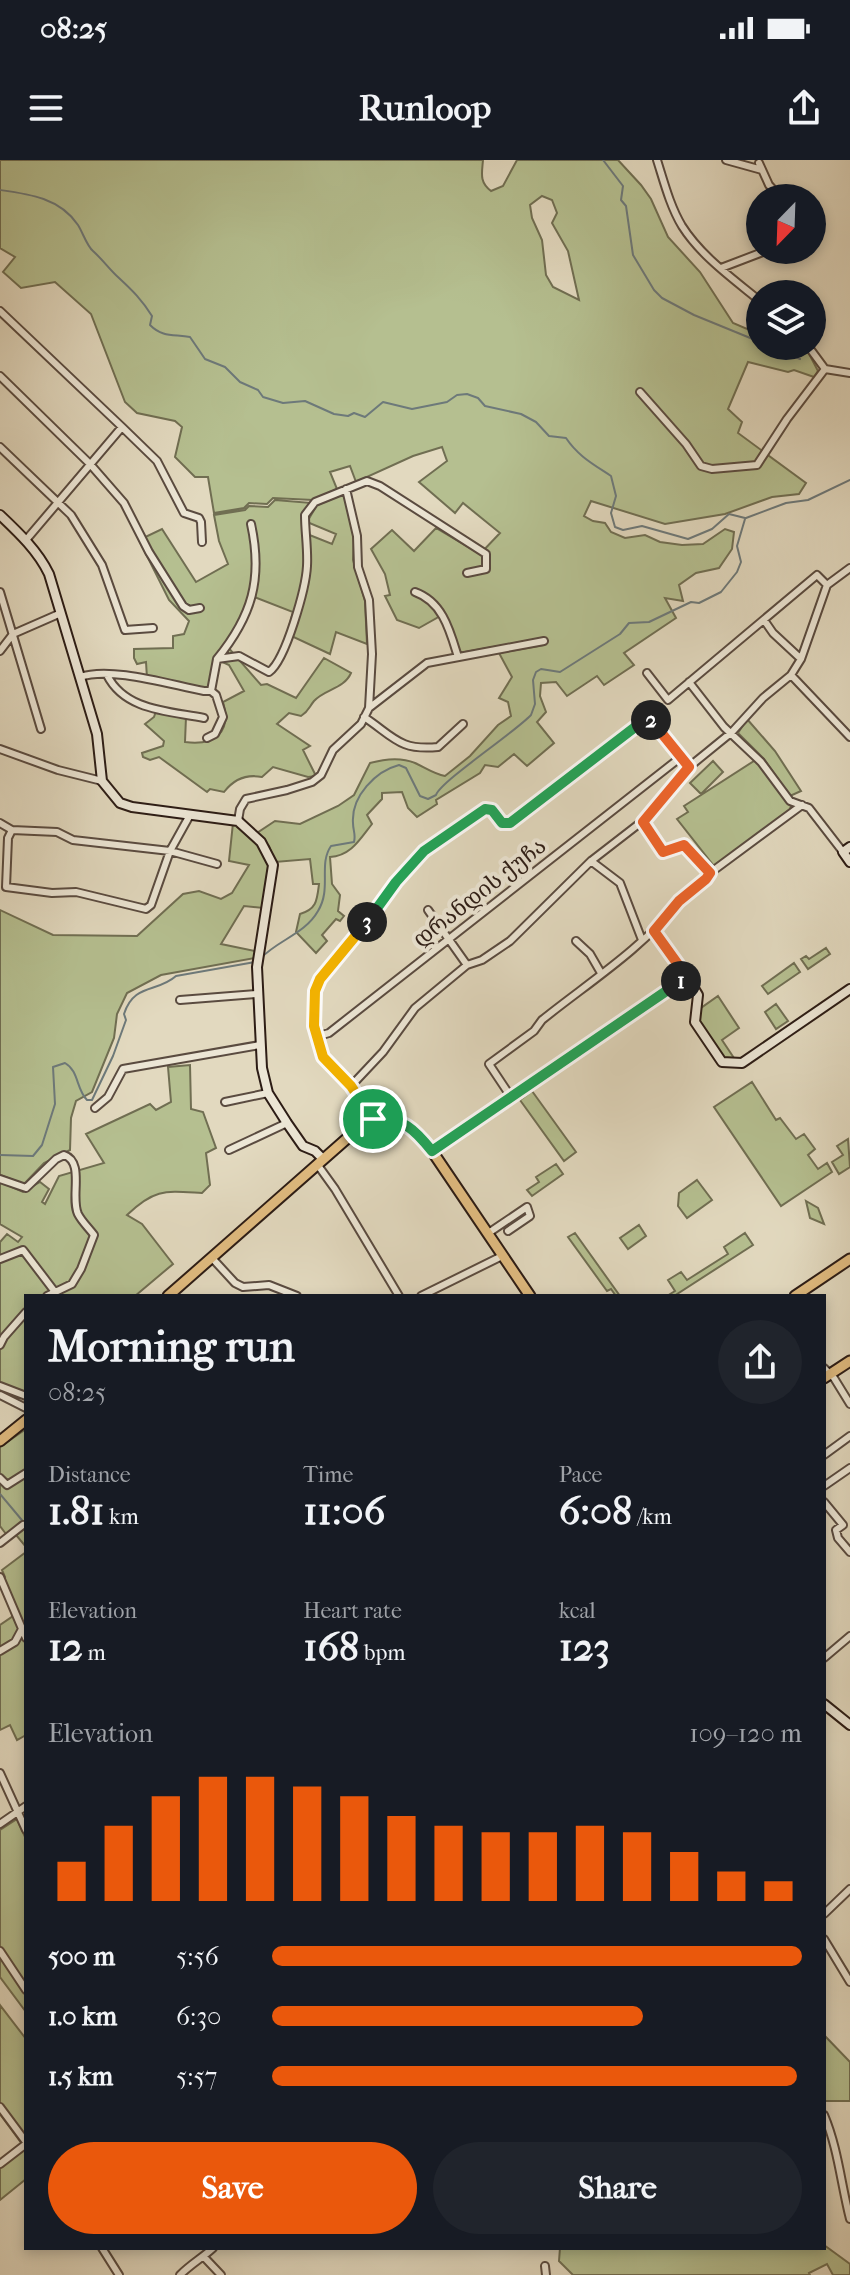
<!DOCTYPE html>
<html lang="en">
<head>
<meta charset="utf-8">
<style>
	:root { --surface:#171b24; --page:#20242c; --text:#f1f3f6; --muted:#9ea1a6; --accent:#ea580c }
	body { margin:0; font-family:"IM FELL French Canon","Noto Serif Georgian",serif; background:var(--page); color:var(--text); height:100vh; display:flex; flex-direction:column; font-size:30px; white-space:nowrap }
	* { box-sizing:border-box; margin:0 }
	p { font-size:26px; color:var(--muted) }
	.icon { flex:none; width:44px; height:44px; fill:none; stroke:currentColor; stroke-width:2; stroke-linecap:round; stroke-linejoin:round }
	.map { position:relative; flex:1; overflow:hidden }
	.drawer { position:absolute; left:24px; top:1134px; width:802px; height:956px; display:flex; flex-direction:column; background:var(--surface); border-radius:0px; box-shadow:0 4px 12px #0003 }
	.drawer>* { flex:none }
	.needle { width:52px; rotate:203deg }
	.fabs { position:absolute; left:746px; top:24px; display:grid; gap:16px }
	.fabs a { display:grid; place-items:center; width:80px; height:80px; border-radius:50%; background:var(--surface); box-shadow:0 4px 12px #0003; font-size:40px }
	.pin { position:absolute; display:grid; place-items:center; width:68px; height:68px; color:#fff; margin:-34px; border:4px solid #fff; border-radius:50%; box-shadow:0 2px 8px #0007 }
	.km { position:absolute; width:40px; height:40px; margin:-20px; border-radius:50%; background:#222; color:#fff; font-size:22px; line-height:40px; text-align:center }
	.round { display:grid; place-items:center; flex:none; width:84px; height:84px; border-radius:42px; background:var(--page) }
	.headline { display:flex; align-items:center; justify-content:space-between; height:136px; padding:0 24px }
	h1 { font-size:44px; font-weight:700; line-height:60px }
	.metrics { display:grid; grid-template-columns:repeat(3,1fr); gap:12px; height:136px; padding:8px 24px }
	.metrics div { display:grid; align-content:center }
	.metrics b { font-size:40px; font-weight:700 }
	.metrics small { font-size:22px; font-weight:400 }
	.metrics p { font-size:22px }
	.chart { height:224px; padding:16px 24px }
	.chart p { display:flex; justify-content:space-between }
	.chart svg { width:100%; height:144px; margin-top:8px; stroke:var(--accent); stroke-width:6 }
	.button { display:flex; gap:16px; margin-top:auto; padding:16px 24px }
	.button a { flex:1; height:92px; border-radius:48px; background:var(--accent); color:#fff; font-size:32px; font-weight:700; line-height:92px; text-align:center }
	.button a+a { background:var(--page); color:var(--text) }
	ul { padding:0 24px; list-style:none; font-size:26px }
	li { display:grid; grid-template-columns:128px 96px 1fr; align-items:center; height:60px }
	li i { height:20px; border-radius:10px; background:var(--accent) }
	.status { display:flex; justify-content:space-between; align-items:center; height:56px; padding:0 40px; background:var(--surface); direction:ltr }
	.status svg { height:22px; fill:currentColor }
	header { display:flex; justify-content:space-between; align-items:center; height:104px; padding:0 24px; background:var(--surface); font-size:36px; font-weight:700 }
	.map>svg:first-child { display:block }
	.green { fill:#b5bf90; stroke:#706e52; stroke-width:2; fill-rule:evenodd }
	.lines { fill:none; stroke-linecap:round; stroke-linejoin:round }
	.stream { stroke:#6d797a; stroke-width:2 }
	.street-casing { stroke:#5a4b40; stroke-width:10 }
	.secondary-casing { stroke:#2c1c15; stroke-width:12 }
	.primary-casing { stroke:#2c1c15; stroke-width:13 }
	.street { stroke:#ece6d5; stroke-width:6 }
	.secondary { stroke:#ece6d5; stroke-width:8 }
	.primary { stroke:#e1bc80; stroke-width:9 }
	.split-1-casing { stroke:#fff; stroke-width:16 }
	.split-2-casing { stroke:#fff; stroke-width:16 }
	.split-3-casing { stroke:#fff; stroke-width:16 }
	.split-4-casing { stroke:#fff; stroke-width:16 }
	.split-1 { stroke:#22a559; stroke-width:10 }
	.split-2 { stroke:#f0652b; stroke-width:10 }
	.split-3 { stroke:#22a559; stroke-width:10 }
	.split-4 { stroke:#f5b400; stroke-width:10 }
	.labels { text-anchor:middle; stroke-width:8; stroke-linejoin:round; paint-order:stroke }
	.street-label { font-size:22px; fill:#2c1c15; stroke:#ece6d5 }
</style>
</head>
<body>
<div class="status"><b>08:25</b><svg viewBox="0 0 49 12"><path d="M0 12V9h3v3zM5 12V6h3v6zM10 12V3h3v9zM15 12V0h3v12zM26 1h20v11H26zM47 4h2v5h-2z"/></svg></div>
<header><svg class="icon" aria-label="menu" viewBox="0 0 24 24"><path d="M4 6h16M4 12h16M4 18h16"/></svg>Runloop<svg class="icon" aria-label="share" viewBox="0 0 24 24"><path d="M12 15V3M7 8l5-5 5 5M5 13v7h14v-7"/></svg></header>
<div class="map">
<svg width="850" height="2115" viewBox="0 0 850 2115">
	<rect width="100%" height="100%" fill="#e2d9bf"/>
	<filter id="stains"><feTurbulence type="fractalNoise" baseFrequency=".0025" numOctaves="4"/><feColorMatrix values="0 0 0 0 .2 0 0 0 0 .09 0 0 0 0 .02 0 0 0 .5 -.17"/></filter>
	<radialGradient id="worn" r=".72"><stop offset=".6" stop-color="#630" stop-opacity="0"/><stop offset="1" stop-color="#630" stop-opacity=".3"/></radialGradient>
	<!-- green -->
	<path class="green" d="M0 0H483C482 13 479 22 491 31L503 26 517 0H618L641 25 651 39 668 77 700 112 733 163 747 169 760 164V186H805L818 211 814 217 794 210 788 212 748 202 728 249 742 262 738 273 806 323 799 334 772 337 725 354 665 364 591 341 584 356 593 361 605 363 611 372 625 378 645 375 660 382 682 385 703 384 725 369 734 372 732 389 719 408 696 413 679 425 683 441 665 438 676 458 624 493 634 505 604 525 597 516 567 536 556 522 541 523 540 536 546 552 537 562 554 583 527 606 514 594 498 607 485 605 480 613 436 640 437 644 417 657 408 648 402 632 382 633V639L367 655 372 664C360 679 351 696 330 697L332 724 340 735 338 751 344 756 340 761 336 759 322 775 327 781 316 793 296 772 300 754C317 749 317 740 319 724H313L310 699 275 702 269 686 257 673 275 661 300 664 338 646 354 635 370 603C384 599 401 597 415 603 426 608 434 614 445 616L470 596 498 565 511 556 508 542 499 538 512 517 499 493 544 485 543 478 459 493 444 454 419 468 397 460 385 436 390 435 385 414 371 389 392 370 414 391 436 368 480 394 500 373 463 343 455 353 419 322 447 301 442 287 413 296 356 322 350 306 330 312 337 329 313 340 273 338 267 344 249 343 244 348 214 353 208 317H195L175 297 182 267 175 261 137 253 125 242 91 154 55 122 21 128 3 112 15 97 0 88ZM542 36 552 40 557 53 552 63 568 91 579 140 553 127 546 115 542 80 532 58 530 45Z
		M344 334 354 378 353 400 365 441 367 484 336 472 330 494 287 474 293 452 249 435 236 469 226 485 261 525 267 524 296 538 324 498 351 513C344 529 325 529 314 541 309 547 309 551 301 556L289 553 277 564 310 586 303 590 316 616 308 617 273 607 262 617C247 614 234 619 224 632L210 629 207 632 159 597 150 600 143 597 142 593 163 586 164 581 145 564 154 557 156 551 186 557 185 582C215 586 232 572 223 542L244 531 229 505 214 498 209 527 203 529 147 518 146 502 137 504 134 498V489L173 488V476L184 474 189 461 169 440 139 380 162 369 196 422 228 404 219 381 214 355 245 350 249 346 268 347 275 340 312 343 302 355V372L332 384 336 374 307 362 317 345Z
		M747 559 775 591 801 631 790 636 764 599 738 573Z
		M757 599 791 646 789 651 714 706 677 659 688 652 684 646Z
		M713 601 723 612 701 634 690 623Z
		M233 663C249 669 267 690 269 708 270 721 265 735 263 748L244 746 221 784 255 791V798L161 815 127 833 117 854 114 878 92 932 76 941 71 958 70 990 44 1003 24 1024 0 1015V750L53 775 137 776 183 734 199 731 221 739 232 733 249 705 229 701Z
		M826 788 830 794 808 809 801 799 806 796 809 799Z
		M794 803 800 812 768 834 762 826Z
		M718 836 739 868 722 880 736 901 725 900 697 859 701 848Z
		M776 844 788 861 776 869 765 852Z
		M190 905 191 949 203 952 216 988 206 993 210 1025 202 1033C166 1031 155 1028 127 1055L142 1064 173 1104 135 1136H26V1232L0 1224V1082L7 1074 18 1082 22 1077 0 1064V1022L23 1032 40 1022 49 1029 42 1042 45 1044 59 1016 104 1003 86 974 150 944 156 950 171 942 168 907Z
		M752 922 776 960 780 958 796 979 804 974 815 989 808 995 818 1009 827 1003 832 1012 781 1046 714 947Z
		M532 931 576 992 564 1001 520 940Z
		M848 979 850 1007 839 1014 832 1002 843 995 837 986Z
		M556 1004 563 1014 532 1036 527 1030 539 1022 536 1017Z
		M697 1020 712 1040 687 1058 678 1046 679 1033Z
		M806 1041 818 1048 824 1064 810 1058Z
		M639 1065 646 1076 628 1089 620 1078Z
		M575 1073 620 1136H616L611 1129 607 1131 568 1077Z
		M745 1073 753 1085 674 1136H667L675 1131 668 1120 681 1112 687 1120 728 1094 724 1087Z
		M26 1269V1387L12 1370 6 1374 0 1366V1287Z
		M26 1392V1471L6 1424 3 1426 26 1481V1575L17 1580 10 1565 0 1570V1465L13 1456 0 1422 5 1417 2 1410Z
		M17 1659 26 1679V1852L0 1817V1670Z
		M0 1845 26 1879V2019L0 2040V2001L22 1984 0 1954Z
		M824 1875 850 1902V1941H824Z
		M824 2085 850 2104V2115H833L827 2104 809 2113 810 2115H573L559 2101 560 2088H824Z"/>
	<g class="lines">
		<!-- stream -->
		<path class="stream" d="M603 0 623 26 621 40 626 46 633 95 654 130 662 138 694 155 760 182
			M0 30C29 34 60 38 78 65 83 73 87 86 93 91 103 100 110 110 119 118 133 131 142 140 152 156L150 165C163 178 174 174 190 177L205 199 225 207 240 222 258 230 263 237 283 243 305 241 334 254 348 256 354 253 365 257 383 242 412 249 447 242 457 235 467 234 478 238 485 246 521 254 536 262 549 276 566 278C578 296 593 304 611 316L616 336 611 353 615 367 623 370 642 366 688 379 712 369 729 354 745 358
			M769 186 800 199
			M746 358 786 343 808 340 850 320
			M261 798C278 780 305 774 318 751 332 728 318 705 331 686L354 682C356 674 353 671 353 663 351 636 376 611 399 605L406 608 420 636 428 639 436 635C441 621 514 573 531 555L535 544 533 520 536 512 541 509 560 512 620 474 629 463 649 462 691 442 699 443 721 432 737 412 741 402 737 386 745 359
			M0 995 33 996 42 985 55 944 53 907 65 903C79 911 76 929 87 940H92L113 896 126 860 124 854C134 823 157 833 176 816L255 802
			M0 1334 26 1365"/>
		<!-- street casing -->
		<g class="street-casing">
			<path id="street" d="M657 0C664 22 670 46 682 66 701 96 732 118 760 141
				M726 0 762 10
				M759 3 769 25 781 38
				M721 108 768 90
				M0 151 122 267 26 380
				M808 186 825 209 850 213
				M0 216 90 304 124 343 149 392 183 446 189 450 200 448
				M640 232 686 284 701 306 712 309 757 305 787 259 825 209
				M122 267 157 301 184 353 199 358 201 362 202 382
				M0 287 71 355 102 405 125 470 153 468
				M0 432 41 569
				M415 432C443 442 450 471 458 497
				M764 460 773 473 801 499
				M0 491 13 474 61 453
				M217 499C252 456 263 419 251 364
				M647 513 668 540 817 415 827 425
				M107 515C125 551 169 551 204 558
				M791 515 850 577
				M80 517C111 506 171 525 204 531H211L217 499 239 496 269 512C286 500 306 427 307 406 308 389 305 372 305 355L315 342 367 321 380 326 486 394V409L467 413
				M689 522 724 567 761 602 790 641 809 648 843 692
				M369 548 427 503 544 481
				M364 557C393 576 399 591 438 587L463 564
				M207 578 215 574 223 557 216 535 211 531
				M0 589 58 610 102 621
				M238 661 240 649 246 639 287 630 312 622 321 615 333 590 361 564 369 548 372 494 369 440 358 407 357 376 346 329
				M643 662 663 692 684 685 710 713
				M0 663 12 670 57 672 73 680 170 691 217 704
				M12 670 8 678 6 727 52 733 76 732 146 749 151 745 170 691 190 655
				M591 701 620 723 642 780
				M428 750 467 805
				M654 771 687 817
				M576 781 590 794 601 813
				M180 840 257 834
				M315 877 329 873 681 597
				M351 926 383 892 415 848 467 805 482 800 510 781 591 701 653 653 689 607 732 572 763 538 791 515 801 499 827 425 850 408
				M511 937 489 904 534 871 542 860C588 823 642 789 678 743 687 732 702 726 710 713L802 645
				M225 942 268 933
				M95 948 108 937 123 909 260 885
				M373 959 351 926 323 897 315 877V831L329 806 356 778 411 704 431 686 485 649 492 650 502 663H510L643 561 653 560 689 607
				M229 990 287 963
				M317 1004 335 1029 399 1136
				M0 1019 26 1028 56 999 64 995C85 1002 70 1037 78 1054 82 1062 89 1068 94 1075L81 1109 72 1124 47 1136
				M487 1074 527 1047 530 1056 508 1071
				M212 1098 235 1123 243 1127 269 1125 297 1136
				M0 1099 23 1090 55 1132
				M421 1136 502 1096
				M0 1185 4 1177 26 1152
				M824 1208 834 1218 850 1244
				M0 1226 26 1236
				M0 1235 26 1248
				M824 1295 850 1276
				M0 1318 7 1325 26 1313
				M824 1326 850 1308
				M824 1342 843 1365 836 1370 838 1378 850 1392
				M0 1383 23 1365
				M0 1417 26 1478
				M0 1491 15 1482 22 1469
				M824 1498 850 1476
				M0 1613 26 1670
				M0 1664 26 1646
				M824 1754 850 1729
				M824 1779 850 1822
				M0 1791 26 1830
				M0 1947 26 1982
				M824 1955C838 1988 841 2024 850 2059
				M0 2004 26 1984
				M102 2088 119 2115
				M204 2097 221 2115
				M545 2106 546 2115
				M180 2115C191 2104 202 2098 213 2088"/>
		</g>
		<!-- secondary casing -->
		<g class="secondary-casing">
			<path id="secondary" d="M0 355C19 373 38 391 49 414L97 574 102 621 120 643 132 647 238 661 261 682 273 705 257 807 262 908 268 933 287 963 303 986 315 991 323 999
				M850 687 843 692 850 702
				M432 991 687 817 698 835 695 862 722 902 742 903 850 829
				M824 1544 850 1565"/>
		</g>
		<!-- primary casing -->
		<g class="primary-casing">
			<path id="primary" d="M168 1136 360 967C393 947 411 965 432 991L530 1136
				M795 1136 850 1099
				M824 1218 850 1201
				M0 1281 26 1260"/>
		</g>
		<!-- street -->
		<use href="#street" class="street"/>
		<!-- secondary -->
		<use href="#secondary" class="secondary"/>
		<!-- primary -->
		<use href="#primary" class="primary"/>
	</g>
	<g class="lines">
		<!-- split-1 casing -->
		<g class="split-1-casing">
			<path id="split-1" d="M373 959C402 956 415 970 432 991L681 821"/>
		</g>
		<!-- split-2 casing -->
		<g class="split-2-casing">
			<path id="split-2" d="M651 560 689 607 643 662 663 692 684 685 710 713 706 719 679 741 654 771 687 817 681 821"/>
		</g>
		<!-- split-3 casing -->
		<g class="split-3-casing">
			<path id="split-3" d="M367 762 396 722 424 691 485 649 492 650 502 663H510L643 561 651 560"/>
		</g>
		<!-- split-4 casing -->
		<g class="split-4-casing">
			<path id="split-4" d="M367 762 320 819 315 831 314 866 323 897 351 926 373 959"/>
		</g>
		<!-- split-1 -->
		<use href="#split-1" class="split-1"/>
		<!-- split-2 -->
		<use href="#split-2" class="split-2"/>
		<!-- split-3 -->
		<use href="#split-3" class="split-3"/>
		<!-- split-4 -->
		<use href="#split-4" class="split-4"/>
	</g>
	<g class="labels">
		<!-- street labels -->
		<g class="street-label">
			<text transform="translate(479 732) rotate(-38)" y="8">დრანდის ქუჩა</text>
		</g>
	</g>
	<rect width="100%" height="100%" filter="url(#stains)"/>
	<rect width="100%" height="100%" fill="url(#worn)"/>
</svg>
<div class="fabs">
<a><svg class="needle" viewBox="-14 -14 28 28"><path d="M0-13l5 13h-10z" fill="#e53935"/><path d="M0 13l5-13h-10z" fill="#9ea1a6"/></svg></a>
<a><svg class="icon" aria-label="layers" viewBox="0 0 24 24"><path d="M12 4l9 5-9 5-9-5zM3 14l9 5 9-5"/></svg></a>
</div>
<div class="pin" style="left:373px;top:959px;background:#1e9e55"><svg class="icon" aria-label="arrive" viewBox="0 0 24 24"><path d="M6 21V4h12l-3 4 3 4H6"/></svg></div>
<b class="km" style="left:681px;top:821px">1</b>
<b class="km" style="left:651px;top:560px">2</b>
<b class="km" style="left:367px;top:762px">3</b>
<section class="drawer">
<div class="headline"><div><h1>Morning run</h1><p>08:25</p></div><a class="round"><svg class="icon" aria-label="share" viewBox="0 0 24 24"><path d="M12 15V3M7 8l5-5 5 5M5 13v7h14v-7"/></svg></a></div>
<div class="metrics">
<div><p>Distance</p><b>1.81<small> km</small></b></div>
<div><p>Time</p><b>11:06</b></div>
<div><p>Pace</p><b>6:08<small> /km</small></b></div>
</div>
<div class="metrics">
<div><p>Elevation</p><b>12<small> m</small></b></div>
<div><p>Heart rate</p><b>168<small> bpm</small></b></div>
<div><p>kcal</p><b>123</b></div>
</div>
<div class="chart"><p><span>Elevation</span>109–120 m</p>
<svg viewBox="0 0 160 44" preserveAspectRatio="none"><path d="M5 44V32M15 44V21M25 44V12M35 44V6M45 44V6M55 44V9M65 44V12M75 44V18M85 44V21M95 44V23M105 44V23M115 44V21M125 44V23M135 44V29M145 44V35M155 44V38"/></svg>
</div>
<ul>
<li><b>500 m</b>5:56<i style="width:100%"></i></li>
<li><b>1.0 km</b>6:30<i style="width:70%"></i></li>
<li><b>1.5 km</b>5:57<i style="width:99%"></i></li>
</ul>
<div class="button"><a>Save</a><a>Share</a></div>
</section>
</div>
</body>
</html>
